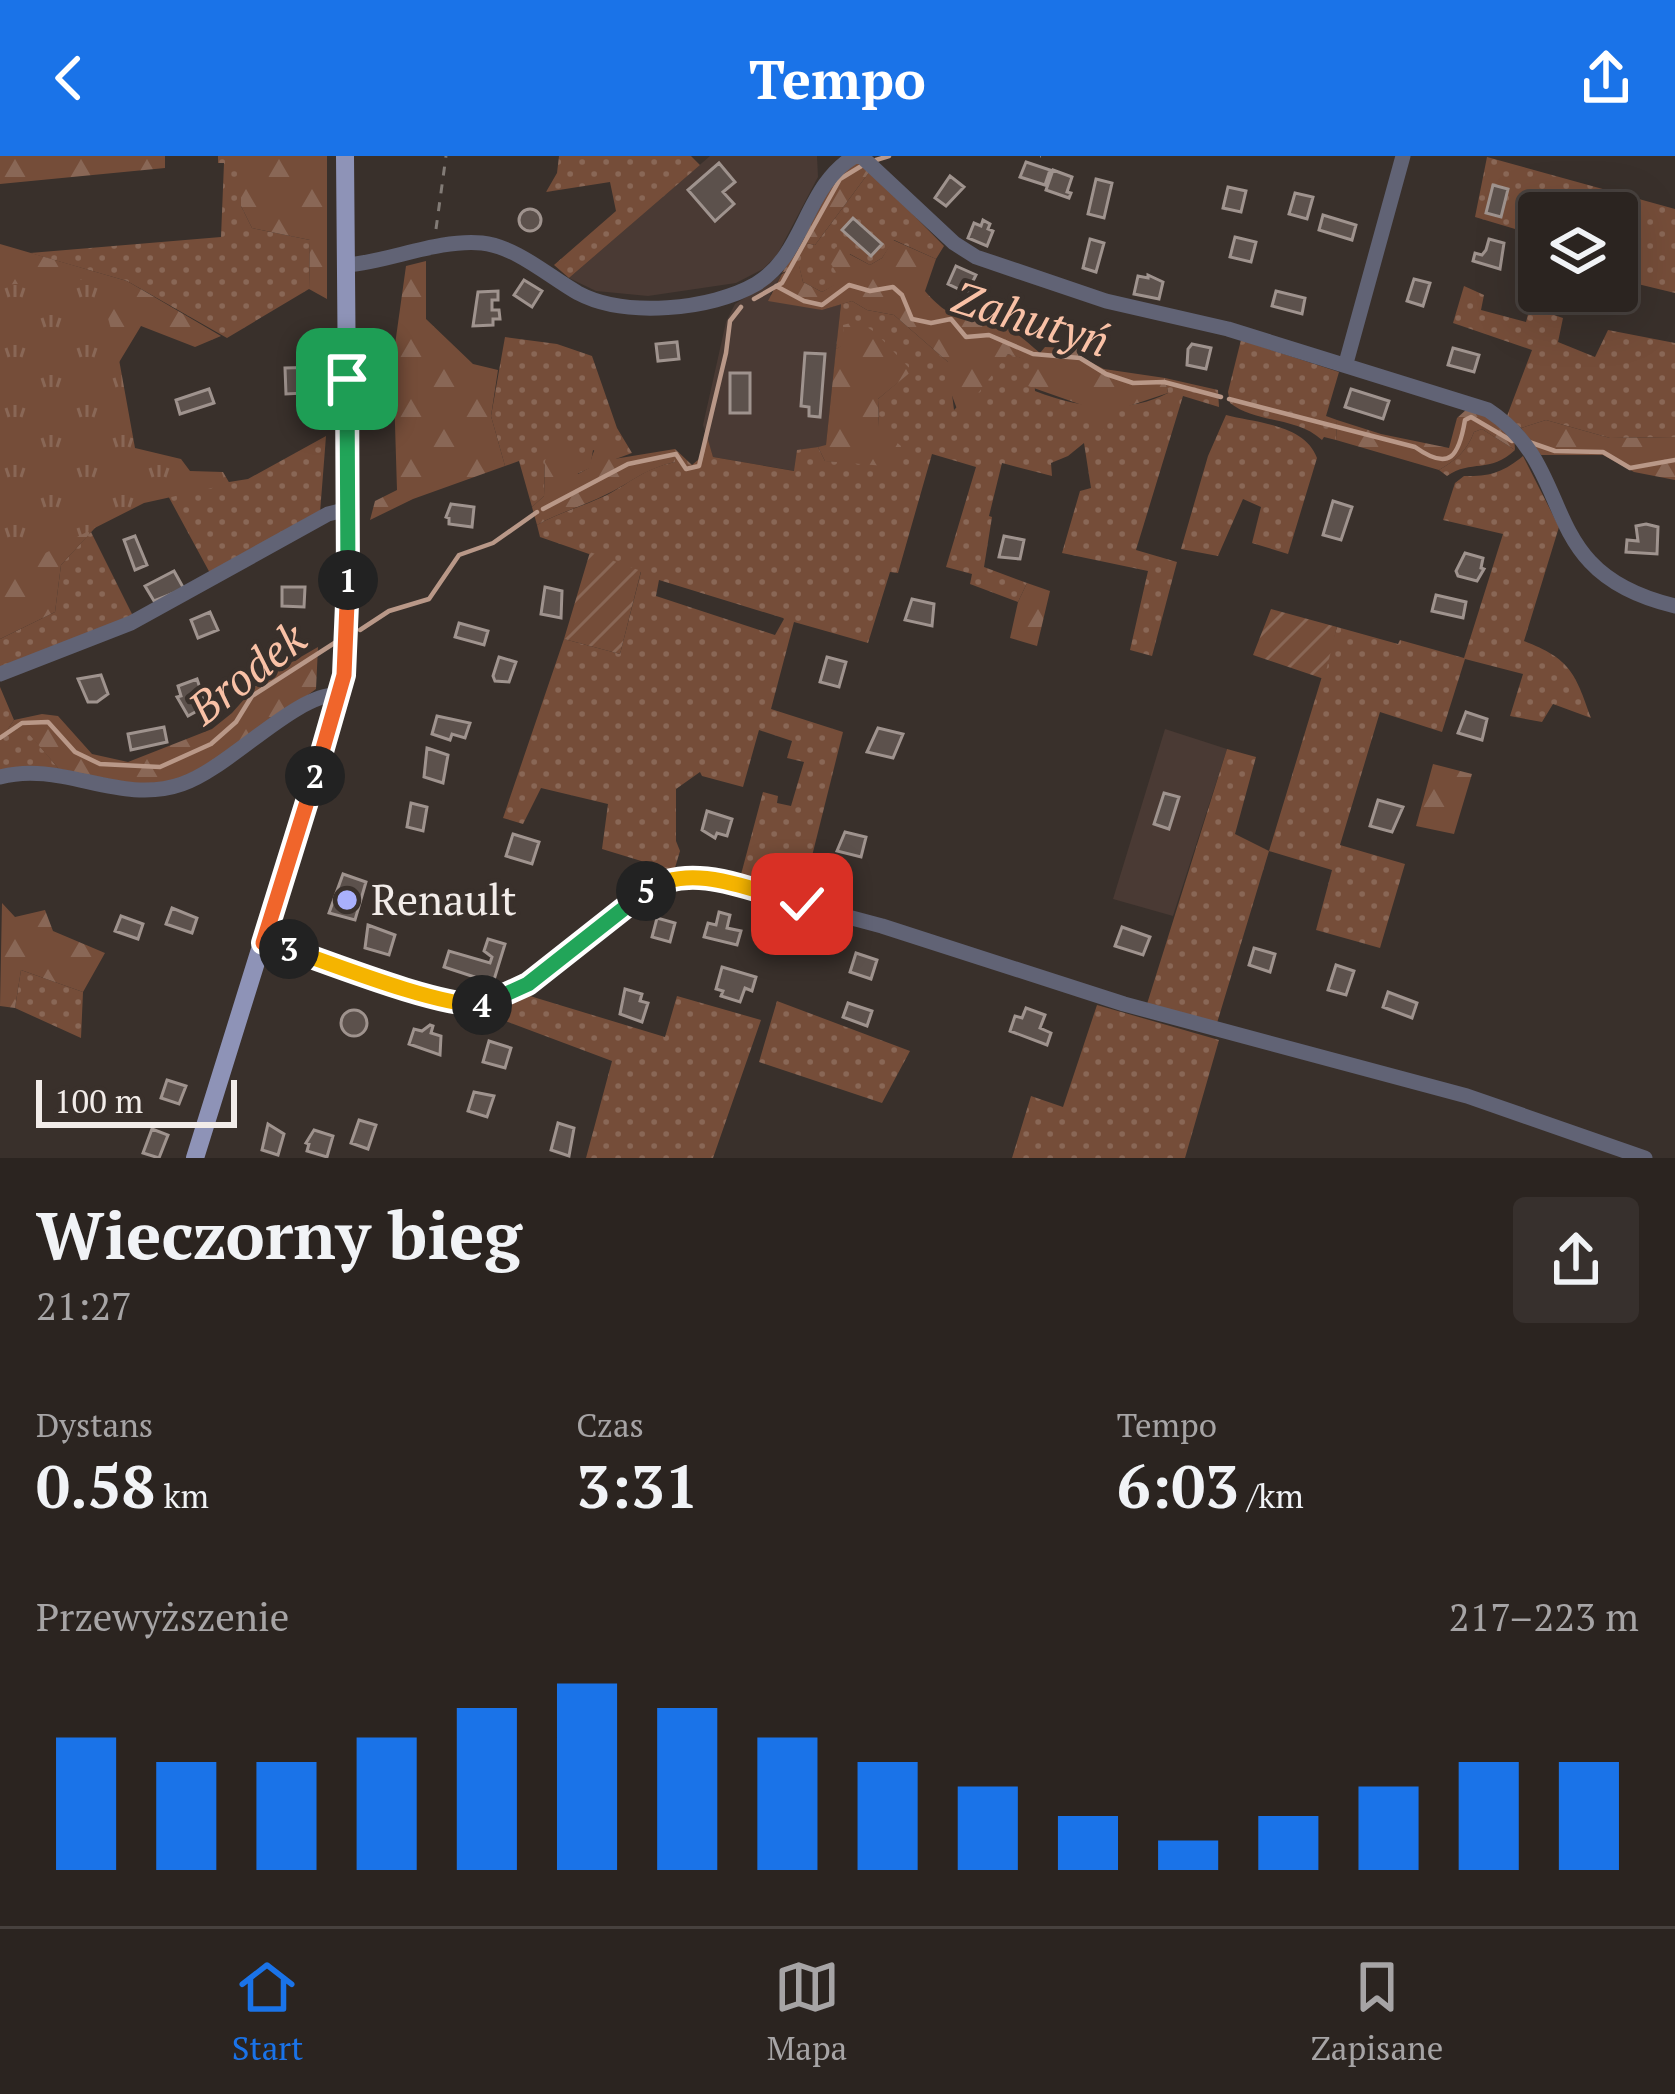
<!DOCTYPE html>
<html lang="pl">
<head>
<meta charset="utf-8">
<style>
	:root { --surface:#2b2420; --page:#37302d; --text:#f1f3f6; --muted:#a6a4a5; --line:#47413e; --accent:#1a73e8 }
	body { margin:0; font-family:"PT Serif",serif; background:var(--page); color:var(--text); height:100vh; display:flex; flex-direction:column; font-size:45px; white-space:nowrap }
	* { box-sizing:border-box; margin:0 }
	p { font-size:39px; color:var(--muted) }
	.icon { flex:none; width:66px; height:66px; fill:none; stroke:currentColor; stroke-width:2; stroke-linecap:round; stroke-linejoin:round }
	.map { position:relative; height:1002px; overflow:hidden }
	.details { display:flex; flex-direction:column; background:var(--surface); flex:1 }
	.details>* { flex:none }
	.controls { position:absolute; left:1518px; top:36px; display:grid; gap:24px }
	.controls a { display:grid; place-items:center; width:120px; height:120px; border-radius:12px; background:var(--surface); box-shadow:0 12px 48px #0002,0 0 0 3px var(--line); font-size:60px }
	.scale { position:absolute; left:36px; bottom:30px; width:201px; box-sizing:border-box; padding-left:12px; border:6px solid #f2ece9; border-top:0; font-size:33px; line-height:42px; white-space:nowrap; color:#f2ece9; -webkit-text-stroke:9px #39302b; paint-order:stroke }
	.pin { position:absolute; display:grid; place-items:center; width:102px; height:102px; color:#fff; margin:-51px; border-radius:24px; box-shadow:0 6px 18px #0006 }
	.km { position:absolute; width:60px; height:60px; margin:-30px; border-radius:50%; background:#222; color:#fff; font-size:33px; line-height:60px; text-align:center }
	.round { display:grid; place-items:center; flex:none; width:126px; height:126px; border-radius:12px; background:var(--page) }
	.summary { display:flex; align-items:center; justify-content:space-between; height:204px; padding:0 36px }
	h1 { font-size:66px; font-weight:800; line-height:90px }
	.stats { display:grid; grid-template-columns:repeat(3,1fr); gap:18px; height:204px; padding:12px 36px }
	.stats div { display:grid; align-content:center }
	.stats b { font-size:60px; font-weight:800 }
	.stats small { font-size:33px; font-weight:400 }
	.stats p { font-size:33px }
	.chart { height:336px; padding:24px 36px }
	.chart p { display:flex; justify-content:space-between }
	.chart svg { width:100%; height:216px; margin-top:12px; stroke:var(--accent); stroke-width:6 }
	header { display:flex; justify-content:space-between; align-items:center; height:156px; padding:0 36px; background:var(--accent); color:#fff; font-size:54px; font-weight:800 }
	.dock { display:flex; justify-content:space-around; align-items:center; height:168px; border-top:3px solid var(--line); background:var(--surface); font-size:33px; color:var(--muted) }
	.dock a { display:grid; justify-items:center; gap:6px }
	.dock .active { color:var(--accent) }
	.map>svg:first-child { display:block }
	.built { fill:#4a3a34 }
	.grass { fill:url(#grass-dots); fill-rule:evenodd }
	.forest { fill:url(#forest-firs) }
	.park { fill:url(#park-tufts) }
	.garden { fill:url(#garden-furrows) }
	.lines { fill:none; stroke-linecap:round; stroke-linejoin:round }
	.stream { stroke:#b99888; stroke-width:4.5 }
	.building { fill:#5c514c; stroke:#9f938e; stroke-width:3 }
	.path { stroke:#827b76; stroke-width:3; stroke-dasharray:9 9; stroke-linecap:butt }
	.minor { stroke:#616375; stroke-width:15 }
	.major { stroke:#8e93b7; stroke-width:18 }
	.split-1-casing { stroke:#fff; stroke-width:24 }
	.split-2-casing { stroke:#fff; stroke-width:24 }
	.split-3-casing { stroke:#fff; stroke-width:24 }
	.split-4-casing { stroke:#fff; stroke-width:24 }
	.split-5-casing { stroke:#fff; stroke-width:24 }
	.split-6-casing { stroke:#fff; stroke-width:24 }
	.split-1 { stroke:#22a559; stroke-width:15 }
	.split-2 { stroke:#f0652b; stroke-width:15 }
	.split-3 { stroke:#f0652b; stroke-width:15 }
	.split-4 { stroke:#f5b400; stroke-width:15 }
	.split-5 { stroke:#22a559; stroke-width:15 }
	.split-6 { stroke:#f5b400; stroke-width:15 }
	.poi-dot { fill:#a9b0fc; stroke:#39302b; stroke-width:4.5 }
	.labels { text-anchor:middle; stroke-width:9; stroke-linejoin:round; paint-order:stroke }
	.poi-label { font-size:42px; fill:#f2ece9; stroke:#39302b; text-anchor:start }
	.water-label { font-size:45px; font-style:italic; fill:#f9c1a6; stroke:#39302b }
</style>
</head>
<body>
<header><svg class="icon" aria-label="back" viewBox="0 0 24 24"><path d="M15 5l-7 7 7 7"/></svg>Tempo<svg class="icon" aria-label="share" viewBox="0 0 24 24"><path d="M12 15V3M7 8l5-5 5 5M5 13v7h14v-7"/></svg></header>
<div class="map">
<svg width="1675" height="1002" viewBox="0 0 1675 1002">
	<defs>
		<pattern id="grass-dots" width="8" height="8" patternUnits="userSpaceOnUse" patternTransform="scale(3)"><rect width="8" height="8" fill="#754d39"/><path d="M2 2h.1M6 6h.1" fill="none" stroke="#896756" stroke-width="1.8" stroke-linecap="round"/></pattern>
		<pattern id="forest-firs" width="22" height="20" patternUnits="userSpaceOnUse" patternTransform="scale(3)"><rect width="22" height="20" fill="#754d39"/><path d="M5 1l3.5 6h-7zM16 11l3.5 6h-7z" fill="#896756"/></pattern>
		<pattern id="park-tufts" width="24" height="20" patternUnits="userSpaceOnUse" patternTransform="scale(3)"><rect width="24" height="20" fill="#754d39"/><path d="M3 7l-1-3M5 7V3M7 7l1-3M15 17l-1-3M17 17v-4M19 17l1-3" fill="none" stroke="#896756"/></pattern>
		<pattern id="garden-furrows" width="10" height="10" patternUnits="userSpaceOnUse" patternTransform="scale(3)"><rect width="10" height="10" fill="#754d39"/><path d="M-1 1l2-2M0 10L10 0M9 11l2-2" fill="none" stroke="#896756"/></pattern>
	</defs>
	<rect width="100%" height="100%" fill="#39302b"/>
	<!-- built -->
	<path class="built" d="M710 0H817L818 21 777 99 763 113 736 127 648 140 596 135 569 122Z
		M782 118 770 139 822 154 841 148 826 290 798 294 795 315 713 301 703 269 726 166 735 148Z
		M1165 573 1227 593 1173 760 1113 743Z"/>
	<!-- grass -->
	<path class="grass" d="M218 0H241V50L252 72 310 84 309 133 227 182 127 125 30 97 221 81 224 7H218Z
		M559 0H691L700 9 569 122 554 109 616 55 610 26 546 36 557 17Z
		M1487 1 1675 53V137L1617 123V57H1539V80L1475 61Z
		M870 15 944 90 936 103 894 84 882 102 870 109 850 98 837 118V128L822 136 803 126 799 110 782 117 801 86 815 89Z
		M1464 130 1484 139 1481 154 1526 166 1530 151 1563 162 1558 186 1595 201 1608 174 1675 187V281L1610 282 1546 264 1521 272 1507 260 1532 194 1453 167Z
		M852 145 867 154 894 159 948 206 954 254 1008 198 1033 205 1035 235C1080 252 1124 259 1168 237L1165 222 1218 234 1219 251 1183 240 1136 394 1177 406 1152 500 1130 494 1148 415 1062 397 1080 335 1091 332 1084 287 1068 300 1051 307 1052 320 1002 307 989 360 992 361 984 411 1027 427 1018 446 970 428 972 418 946 411 976 311 932 298 898 417 890 416 868 487 794 466 771 553 843 576 806 724 796 740 739 726 763 636 778 640 777 647 791 650 804 606 787 602 792 585 759 574 743 631 702 620 700 616 676 633V685L680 695 674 715 602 693 608 648 541 632 523 668 503 662 564 483 620 498 641 416 540 381 537 369C560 356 584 350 607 339 635 324 641 314 675 306V293L692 309 699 303 706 277 713 301 794 315 797 294 818 291 825 305 866 306 879 271 878 243 911 215 844 189 836 193 841 148ZM659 424 783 462 784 463 775 479 656 440Z
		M505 181 557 188 592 200 617 272 632 297 613 304 593 294 590 312 577 318 545 305 544 340 532 351 519 305 505 310 491 260Z
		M1241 184 1339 216 1326 260 1337 264 1336 284 1324 281 1322 284C1296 260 1257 268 1230 247L1228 236Z
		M1226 259C1256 267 1305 268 1317 302L1288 398 1252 387 1261 351 1243 343 1218 400 1181 393 1208 300Z
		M1482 273 1515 294C1490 318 1471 303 1447 320L1439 314C1456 304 1467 295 1474 276Z
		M326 280 320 357 211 419 166 336 248 323Z
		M1523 300 1559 371 1524 485C1570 503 1575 516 1591 562L1553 548 1542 566 1510 560 1523 518 1465 503 1442 576 1380 556 1340 689 1405 708 1380 792 1316 774 1332 714 1269 695 1217 867 1147 848 1227 593 1256 601 1235 678 1269 695 1337 471 1398 488 1400 484 1464 502 1503 378 1443 364 1455 327 1464 320C1489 321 1504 316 1523 300Z
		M91 376 133 460 0 512V483L55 456 61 409Z
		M0 531 14 564 8 573 28 576 59 613 0 618Z
		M21 814 83 836 81 882 15 852Z
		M520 837 665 881 677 840 761 864 713 1002H586L612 905 489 859Z
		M777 845 910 895 882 947 759 906Z
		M1097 849 1219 884 1185 1002H1012L1031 940 1063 951Z"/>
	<!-- forest -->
	<path class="forest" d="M0 0H165V12L0 28Z
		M241 0H327V143L309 133 310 84 252 72 241 50Z
		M857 6 870 15 815 89 801 86 838 18Z
		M893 84 936 103 925 135C957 173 971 156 1007 172 1018 177 1030 189 1040 197L1045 191 1071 192 1082 185 1078 200 1104 213 1165 222 1168 237 1117 254 1101 277 1087 264 1082 249 1028 230 1033 206 1008 198 960 261 948 229V206L894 159 867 154 852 145 822 154 768 145 782 118 799 109 803 126 822 136 837 127V118L828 103 836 91 870 109 882 102Z
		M0 88 127 125 221 180 195 191 141 170 118 208 116 349 61 409 55 456 0 483Z
		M426 105V163L473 208 498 214 491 260 505 310 413 343 370 364 375 345 397 334 393 203 406 110Z
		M858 165 876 177 912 215 878 243 879 271 901 290 897 311 825 305 818 291 826 289 836 193 844 188 843 169Z
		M1467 253 1492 261 1514 280 1515 294 1482 273 1474 276C1467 295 1456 304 1439 314L1336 284 1337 264 1381 278 1449 292 1457 262Z
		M1546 264 1610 282 1675 281V324L1634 316 1603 299H1541L1521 272Z
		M610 282 614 303 675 293V306C642 314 636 324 607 338 584 350 560 356 537 369L532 351 544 340 545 305 554 286C572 289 572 303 578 318L589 312C593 297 594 287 610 282Z
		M1027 427 1050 435 1037 490 1010 482 1018 446Z
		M318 491 316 533 207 614 150 631 59 613 28 577 8 573 14 564 42 558 58 560 92 598 128 606 212 573 232 557 261 524Z
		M1433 608 1472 618 1454 678 1416 670Z
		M2 747 15 761 45 754 53 775 105 797 83 836 21 814 15 852 0 850Z"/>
	<!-- park -->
	<path class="park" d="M97 123 118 198 135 292 181 303 190 315 223 316 230 328 144 347 0 420V129Z"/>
	<!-- garden -->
	<path class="garden" d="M590 396 641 415 620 498 564 483Z
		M1271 453 1337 471 1324 523 1253 499Z"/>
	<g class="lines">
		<!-- stream -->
		<path class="stream" d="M876 4 889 0
			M776 130 804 145 822 149 849 129 870 135 893 131 902 139 912 163 931 167 951 163 966 181 989 179 1033 198 1080 202 1106 218 1133 227 1164 226 1221 241
			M754 143 782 127 840 23 863 9
			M1229 243 1415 291C1450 316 1459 300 1465 264L1471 261 1512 285
			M1529 286 1555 295 1603 296 1630 312 1675 304
			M543 353 628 308 676 298 686 313 699 310 726 197 730 165 741 151
			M360 474 389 455 429 443 459 399 493 387 537 356
			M0 582 22 567 48 566 75 596 100 608 160 611 211 588 236 566 252 540 336 486"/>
	</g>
	<!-- building -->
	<path class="building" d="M1026 6 1050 14 1045 29 1020 21Z
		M719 7 735 26 723 36 734 48 715 65 688 34Z
		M1053 14 1072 21 1067 36 1071 37 1069 42 1046 34Z
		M950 20 964 31 946 50 935 42Z
		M1096 23 1112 27 1104 62 1088 58Z
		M1493 29 1508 33 1501 61 1486 57Z
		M1228 31 1246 35 1241 56 1223 52Z
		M1295 37 1313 41 1307 63 1289 58Z
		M519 64a11 11 0 1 1 22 0a11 11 0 1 1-22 0Z
		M1323 59 1356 69 1352 84 1319 74Z
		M853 62 882 88 871 100 842 74Z
		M983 64 990 68 988 73 993 75 987 90 968 82 974 67 981 70Z
		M1235 81 1256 86 1251 106 1230 101Z
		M1090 83 1104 87 1096 116 1083 112Z
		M1489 83 1504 87 1500 113 1473 105 1475 97 1482 99 1486 94Z
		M956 110 976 119 967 137 948 128Z
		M1148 119 1163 126 1159 143 1134 138 1138 120 1148 122Z
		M1414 123 1430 127 1423 150 1407 145Z
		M524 124 542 135 532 151 514 139Z
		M498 135V144H492V154H499L500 163H493V169L473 170 478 136Z
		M1276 135 1305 142 1302 158 1272 150Z
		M677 186 679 203 658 205 656 188Z
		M1192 188 1211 192 1206 213 1187 209 1188 193Z
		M1453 192 1479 199 1474 216 1448 209Z
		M805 197 825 198 820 261 809 260V251L801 250Z
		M322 211 323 236 286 238 285 212Z
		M730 217H750V257H730Z
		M209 233 214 247 180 258 176 244Z
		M1351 233 1389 245 1383 263 1345 251Z
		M1333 345 1352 351 1341 384 1323 379Z
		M451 348 474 351 472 371 449 368V362L446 361Z
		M1646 368 1658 371 1657 398 1626 396 1627 384 1638 385 1636 370Z
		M135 380 147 409 135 414 124 384Z
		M1004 380 1024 384 1020 403 999 401Z
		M1465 397 1483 402 1481 412 1484 413 1477 425 1458 420 1456 415Z
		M174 415 184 433 154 445 145 430Z
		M282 431H305L304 451 282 450Z
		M545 431 562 435 561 462 541 458Z
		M1436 439 1466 446 1463 462 1432 455Z
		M912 443 934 448 932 470 905 464Z
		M210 456 218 474 198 482 191 464Z
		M459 467 488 475 484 489 455 481Z
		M499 501 516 506 509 526 495 525 493 520Z
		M827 501 846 506 839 531 820 526Z
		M101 519 108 538 97 546H88L78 523Z
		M197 523 206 550 188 560 177 541 181 540 178 530Z
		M1466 556 1487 563 1482 584 1458 577Z
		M437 560 470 567 465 582 452 578 450 584 432 578Z
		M164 571 167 586 131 594 128 578Z
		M878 572 903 578 893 602 867 596Z
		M427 592 448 599 443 627 424 621Z
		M1164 637 1179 641 1169 673 1154 668Z
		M1378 644 1403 651 1392 676 1370 670Z
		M411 647 427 651 423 675 407 671Z
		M707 655 732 663 727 680 717 677 715 682 702 674Z
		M845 676 866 681 861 701 837 695Z
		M513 678 539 686 532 708 506 700Z
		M343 718 366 726 355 764 329 757Z
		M172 752 197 762 192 777 166 768Z
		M719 756 730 759 727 772 741 775 737 789 704 781 708 767 716 769Z
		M121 760 143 768 138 783 115 775Z
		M657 762 675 767 670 786 652 781Z
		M368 769 395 779 389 799 365 792Z
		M1122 771 1150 781 1143 799 1115 790Z
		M488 783 505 788 493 827 444 811 449 795 490 807 492 801 484 795Z
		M1254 792 1275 798 1270 816 1249 809Z
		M856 797 877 804 871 823 850 816Z
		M1336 809 1354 815 1346 839 1328 834Z
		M722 811 756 821 752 835 745 832 740 846 721 840 723 835 716 833Z
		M625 833 642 838 640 845 648 847 642 866 620 858Z
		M1388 836 1417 847 1412 862 1383 851Z
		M848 847 872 855 867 870 843 861Z
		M1026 852 1045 859 1040 872 1051 877 1047 889 1010 875 1015 860 1022 862Z
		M341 867a13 13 0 1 1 26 0a13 13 0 1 1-26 0Z
		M430 869 433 870 431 877 441 880 440 899 409 888 414 873 422 875Z
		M489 885 511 892 505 912 483 906Z
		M167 924 186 930 179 948 161 942Z
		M474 936 494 940 487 961 468 955Z
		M359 964 376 969 368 993 351 987Z
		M558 967 574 972 569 1000 551 994Z
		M268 968 284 978 278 999 262 994Z
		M152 973 168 979 159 1002 143 997Z
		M314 974 333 980 327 1001 307 995 309 988 306 987Z"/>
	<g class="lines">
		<!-- path -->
		<path class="path" d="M1040 0H1041
			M436 73 446 0"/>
		<!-- minor -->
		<path class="minor" d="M861 0 954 87 976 101 1106 145 1228 173 1488 254C1581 315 1531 416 1675 450
			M347 109C391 105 438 83 482 87 517 91 548 120 578 137 625 162 711 154 756 128 806 98 804 30 855 0
			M1346 207 1403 0
			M0 518 131 467 328 358 348 353
			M0 621C62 604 120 650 182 628 230 612 297 535 340 539
			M263 787 453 845 480 850 507 840 565 801 661 725 706 723 882 770 1124 848 1467 940 1645 1002"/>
		<!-- major -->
		<path class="major" d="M195 1002 344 524 348 353 345 0"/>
	</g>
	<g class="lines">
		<!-- split-1 casing -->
		<g class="split-1-casing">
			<path id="split-1" d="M347 223 348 424"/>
		</g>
		<!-- split-2 casing -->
		<g class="split-2-casing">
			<path id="split-2" d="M315 620 344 519 348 424"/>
		</g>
		<!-- split-3 casing -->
		<g class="split-3-casing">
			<path id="split-3" d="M289 793 263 787 315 620"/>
		</g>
		<!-- split-4 casing -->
		<g class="split-4-casing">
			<path id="split-4" d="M289 793C335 809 438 850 482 849"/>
		</g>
		<!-- split-5 casing -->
		<g class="split-5-casing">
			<path id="split-5" d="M482 849 528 828 646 735"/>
		</g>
		<!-- split-6 casing -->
		<g class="split-6-casing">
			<path id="split-6" d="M646 735C691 704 753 735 802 748"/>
		</g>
		<!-- split-1 -->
		<use href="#split-1" class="split-1"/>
		<!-- split-2 -->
		<use href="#split-2" class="split-2"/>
		<!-- split-3 -->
		<use href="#split-3" class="split-3"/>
		<!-- split-4 -->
		<use href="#split-4" class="split-4"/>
		<!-- split-5 -->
		<use href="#split-5" class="split-5"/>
		<!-- split-6 -->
		<use href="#split-6" class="split-6"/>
	</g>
	<!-- markers -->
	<circle class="poi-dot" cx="347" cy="744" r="12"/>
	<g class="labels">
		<!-- poi labels -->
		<g class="poi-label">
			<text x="371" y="759">Renault</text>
		</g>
		<!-- water labels -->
		<g class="water-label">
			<text transform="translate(1031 163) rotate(17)" y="16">Zahutyń</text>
			<text transform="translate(247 517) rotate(-38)" y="16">Brodek</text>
		</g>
	</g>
</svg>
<div class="controls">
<a><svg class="icon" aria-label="layers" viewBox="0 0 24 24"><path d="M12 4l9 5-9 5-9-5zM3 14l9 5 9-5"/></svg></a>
</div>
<div class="scale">100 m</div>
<div class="pin" style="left:347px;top:223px;background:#1e9e55"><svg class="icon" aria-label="arrive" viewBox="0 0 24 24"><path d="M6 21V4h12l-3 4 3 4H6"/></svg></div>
<div class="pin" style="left:802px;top:748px;background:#d93025"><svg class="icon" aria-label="check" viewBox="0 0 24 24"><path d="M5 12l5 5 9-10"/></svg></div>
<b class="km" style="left:348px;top:424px">1</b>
<b class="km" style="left:315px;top:620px">2</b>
<b class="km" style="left:289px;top:793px">3</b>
<b class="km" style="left:482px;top:849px">4</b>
<b class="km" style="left:646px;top:735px">5</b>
</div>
<section class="details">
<div class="summary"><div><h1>Wieczorny bieg</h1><p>21:27</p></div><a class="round"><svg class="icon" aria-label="share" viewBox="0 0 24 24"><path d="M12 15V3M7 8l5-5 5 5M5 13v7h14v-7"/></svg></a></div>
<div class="stats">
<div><p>Dystans</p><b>0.58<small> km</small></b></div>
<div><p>Czas</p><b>3:31</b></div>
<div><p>Tempo</p><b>6:03<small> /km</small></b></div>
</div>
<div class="chart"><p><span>Przewyższenie</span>217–223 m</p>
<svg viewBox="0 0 160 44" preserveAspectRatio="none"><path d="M5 44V17M15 44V22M25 44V22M35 44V17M45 44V11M55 44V6M65 44V11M75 44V17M85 44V22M95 44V27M105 44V33M115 44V38M125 44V33M135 44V27M145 44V22M155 44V22"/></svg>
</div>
</section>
<nav class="dock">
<a class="active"><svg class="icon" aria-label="home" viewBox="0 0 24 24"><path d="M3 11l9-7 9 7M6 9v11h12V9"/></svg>Start</a>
<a><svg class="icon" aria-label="map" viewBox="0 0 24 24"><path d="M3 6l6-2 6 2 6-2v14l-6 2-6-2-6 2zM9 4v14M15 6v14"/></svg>Mapa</a>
<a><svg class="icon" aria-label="saved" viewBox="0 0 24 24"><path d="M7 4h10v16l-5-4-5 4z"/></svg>Zapisane</a>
</nav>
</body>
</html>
